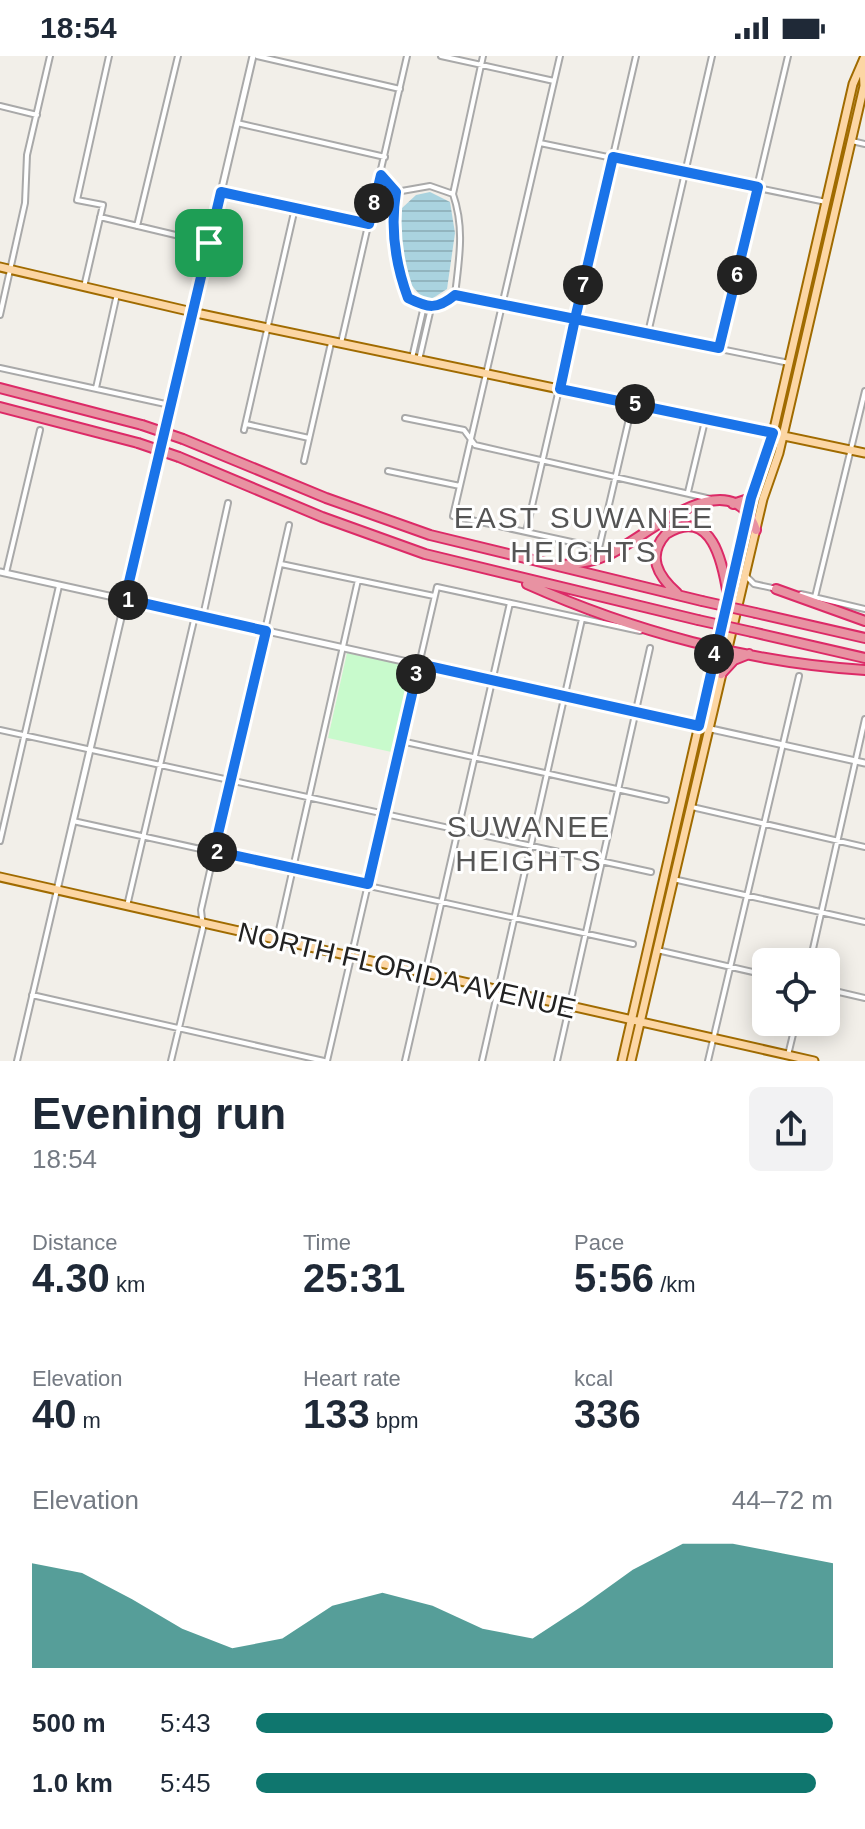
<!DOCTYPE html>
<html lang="en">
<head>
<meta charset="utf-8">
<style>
	:root { --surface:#fff; --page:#f2f2f3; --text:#1f2937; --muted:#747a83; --accent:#0f766e }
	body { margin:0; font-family:Helvetica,sans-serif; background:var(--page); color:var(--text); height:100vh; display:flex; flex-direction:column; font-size:30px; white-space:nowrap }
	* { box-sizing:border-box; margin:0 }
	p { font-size:26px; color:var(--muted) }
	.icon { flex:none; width:44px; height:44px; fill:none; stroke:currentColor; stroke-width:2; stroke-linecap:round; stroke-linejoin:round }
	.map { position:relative; height:1005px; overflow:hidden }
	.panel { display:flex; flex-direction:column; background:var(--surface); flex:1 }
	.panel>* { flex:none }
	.fabs { position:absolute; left:752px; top:892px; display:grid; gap:16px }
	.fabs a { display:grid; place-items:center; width:88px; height:88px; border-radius:12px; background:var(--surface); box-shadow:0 4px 20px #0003; font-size:40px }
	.pin { position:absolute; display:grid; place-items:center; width:68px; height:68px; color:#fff; margin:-34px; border-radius:16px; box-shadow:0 4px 12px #0006 }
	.km { position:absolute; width:40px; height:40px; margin:-20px; border-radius:50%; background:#222; color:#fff; font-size:22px; line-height:40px; text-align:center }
	.round { display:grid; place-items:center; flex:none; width:84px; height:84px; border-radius:12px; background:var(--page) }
	.overview { display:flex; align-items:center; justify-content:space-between; height:136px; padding:0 32px }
	h1 { font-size:44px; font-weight:700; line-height:60px }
	.metrics { display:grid; grid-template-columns:repeat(3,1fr); gap:12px; height:136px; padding:8px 32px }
	.metrics div { display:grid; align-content:center }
	.metrics b { font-size:40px; font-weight:700 }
	.metrics small { font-size:22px; font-weight:400 }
	.metrics p { font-size:22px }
	.chart { height:224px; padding:16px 32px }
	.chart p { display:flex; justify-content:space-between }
	.chart svg { width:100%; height:144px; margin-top:8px; fill:var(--accent); opacity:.7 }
	ul { padding:0 32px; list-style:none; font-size:26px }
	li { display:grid; grid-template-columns:128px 96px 1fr; align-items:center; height:60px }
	li i { height:20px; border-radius:10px; background:var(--accent) }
	.status { display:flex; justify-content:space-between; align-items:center; height:56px; padding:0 40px; background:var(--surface); direction:ltr }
	.status svg { height:22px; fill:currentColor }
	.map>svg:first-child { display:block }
	.park { fill:#c8facc }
	.water { fill:url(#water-rules) }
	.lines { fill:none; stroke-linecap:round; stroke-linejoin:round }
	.minor-casing { stroke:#a9a9a9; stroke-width:8 }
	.tertiary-casing { stroke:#a9a9a9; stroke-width:9 }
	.primary-casing { stroke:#a06b00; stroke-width:11 }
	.motorway-casing { stroke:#dc2a67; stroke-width:12 }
	.minor { stroke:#fff; stroke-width:4 }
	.tertiary { stroke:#fff; stroke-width:5 }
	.primary { stroke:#fcd6a4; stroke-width:7 }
	.motorway { stroke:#e892a2; stroke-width:8 }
	.motorway-bridge-casing { stroke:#dc2a67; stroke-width:12; stroke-linecap:butt }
	.motorway-bridge { stroke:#e892a2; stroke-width:8 }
	.route-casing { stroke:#fff; stroke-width:16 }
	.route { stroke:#1a73e8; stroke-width:10 }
	.labels { text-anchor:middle; stroke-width:6; stroke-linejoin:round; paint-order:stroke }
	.street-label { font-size:28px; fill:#222; stroke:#fff }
	.neighbourhood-label { font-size:30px; letter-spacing:2px; fill:#555; stroke:#fff }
</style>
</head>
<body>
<div class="status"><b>18:54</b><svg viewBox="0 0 49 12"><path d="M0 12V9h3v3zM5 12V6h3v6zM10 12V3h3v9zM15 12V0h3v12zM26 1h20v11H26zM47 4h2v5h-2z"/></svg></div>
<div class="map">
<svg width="865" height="1005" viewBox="0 0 865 1005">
	<defs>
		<pattern id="water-rules" width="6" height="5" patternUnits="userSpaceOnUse" patternTransform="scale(2)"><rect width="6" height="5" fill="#aad3df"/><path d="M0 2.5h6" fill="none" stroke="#92b5bf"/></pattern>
	</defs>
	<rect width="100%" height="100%" fill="#f2efe9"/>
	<!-- park -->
	<path class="park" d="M347 597 416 611 396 697 328 682Z"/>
	<!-- water -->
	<path class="water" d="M430 136 450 146 455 177 447 233 430 244C402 235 391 180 401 153L416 139Z"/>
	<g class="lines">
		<!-- minor casing -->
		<g class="minor-casing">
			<path id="minor" d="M257 0 400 33
				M441 0 554 25
				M560 0 453 460 599 492 632 350
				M0 50 37 59
				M237 67 385 101
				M852 85 865 88
				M540 87 826 146
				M381 119 396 136C390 173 395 207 408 242 428 252 437 254 455 239 459 203 465 173 453 138L430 130 396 136
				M221 136 369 168
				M453 138 483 0
				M100 161 209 187
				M137 170 178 0
				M84 231 103 149 77 144 109 0
				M455 239 789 307
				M0 259 25 147 27 99 50 0
				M648 277 712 0
				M341 287 407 0
				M719 292 788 0
				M412 302 424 250
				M419 304 431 252
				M0 312 170 349
				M96 332 117 238
				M405 362 464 374 475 389 711 443
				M246 368 309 382
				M244 374 295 152
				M304 405 331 287
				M388 415 460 430
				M688 436 705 365
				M526 476 636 0
				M281 508 434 540
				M6 517 40 374
				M746 520 754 528 777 533
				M801 538 865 553
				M815 541 865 335
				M203 560 228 447
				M0 674 651 816
				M401 685 666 744
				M692 751 865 791
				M73 765 633 888
				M0 785 59 530
				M673 823 865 866
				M127 850 195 560
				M277 883 358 524
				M657 894 766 919
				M810 906 865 663
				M826 933 865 942
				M32 939 324 1005
				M788 999 796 966
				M17 1005 57 834
				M171 1005 203 872 201 854 289 469
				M327 1005 437 531 640 575
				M405 1005 510 547
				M482 1005 582 563
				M557 1005 650 592
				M708 1005 799 620"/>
		</g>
		<!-- tertiary casing -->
		<g class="tertiary-casing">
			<path id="tertiary" d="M0 516 865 707
				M57 834 253 0"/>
		</g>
		<!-- primary casing -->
		<g class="primary-casing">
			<path id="primary" d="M0 211 201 258 865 397
				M0 821 814 1005
				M622 1005 751 442 773 377 853 28 865 0
				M631 1005 763 443 779 397 864 30 863 10"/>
		</g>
		<!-- motorway casing -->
		<g class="motorway-casing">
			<path id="motorway" d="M0 332 142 369
				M0 351 138 387
				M183 383 326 442 430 479 702 545
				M179 401 322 461 425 498 698 564
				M733 448 751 442
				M562 509C579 508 596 505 610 498 645 482 731 401 756 474
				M527 528C632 575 750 607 865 614
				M776 533 865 565
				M677 537C658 520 646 500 666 478 712 449 723 508 728 540
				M756 557 865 582
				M752 576 865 602
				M721 618 734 604 749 598"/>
		</g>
		<!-- minor -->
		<use href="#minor" class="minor"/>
		<!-- tertiary -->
		<use href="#tertiary" class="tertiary"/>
		<!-- primary -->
		<use href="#primary" class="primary"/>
		<!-- motorway -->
		<use href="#motorway" class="motorway"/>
		<!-- motorway-bridge casing -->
		<g class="motorway-bridge-casing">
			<path id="motorway-bridge" d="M142 369 183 383
				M138 387 179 401
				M702 545 756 557
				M698 564 752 576"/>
		</g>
		<!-- motorway-bridge -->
		<use href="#motorway-bridge" class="motorway-bridge"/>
	</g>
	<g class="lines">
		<!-- route casing -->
		<g class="route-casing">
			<path id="route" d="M209 187 125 543 266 575 214 795 368 828 419 608 699 670 751 442 773 377 560 333 575 263 719 292 758 131 613 101 575 263 455 239C437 254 428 252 408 242 395 207 390 173 396 136L381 119 369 168 221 136 209 187"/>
		</g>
		<!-- route -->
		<use href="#route" class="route"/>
	</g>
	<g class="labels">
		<!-- street labels -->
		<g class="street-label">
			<text transform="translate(407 914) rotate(13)" y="10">NORTH FLORIDA AVENUE</text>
		</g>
		<!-- neighbourhood labels -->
		<g class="neighbourhood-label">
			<text x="584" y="472">EAST SUWANEE<tspan x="584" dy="34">HEIGHTS</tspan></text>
			<text x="529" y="781">SUWANEE<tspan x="529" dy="34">HEIGHTS</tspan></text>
		</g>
	</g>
</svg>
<div class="fabs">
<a><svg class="icon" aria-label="locate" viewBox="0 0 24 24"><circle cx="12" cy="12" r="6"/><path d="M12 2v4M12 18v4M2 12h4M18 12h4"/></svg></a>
</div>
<div class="pin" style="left:209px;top:187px;background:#1e9e55"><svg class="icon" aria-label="arrive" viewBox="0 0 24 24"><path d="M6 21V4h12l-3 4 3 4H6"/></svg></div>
<b class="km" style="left:128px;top:544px">1</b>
<b class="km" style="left:217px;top:796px">2</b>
<b class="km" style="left:416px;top:618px">3</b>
<b class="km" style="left:714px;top:598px">4</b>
<b class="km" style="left:635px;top:348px">5</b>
<b class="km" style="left:737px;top:219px">6</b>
<b class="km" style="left:583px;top:229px">7</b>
<b class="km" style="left:374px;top:147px">8</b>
</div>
<section class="panel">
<div class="overview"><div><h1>Evening run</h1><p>18:54</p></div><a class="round"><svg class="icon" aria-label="share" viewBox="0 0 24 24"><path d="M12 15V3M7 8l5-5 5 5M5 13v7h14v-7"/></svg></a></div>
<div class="metrics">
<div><p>Distance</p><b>4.30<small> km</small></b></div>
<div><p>Time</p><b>25:31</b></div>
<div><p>Pace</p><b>5:56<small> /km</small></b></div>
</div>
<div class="metrics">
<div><p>Elevation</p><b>40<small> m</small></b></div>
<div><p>Heart rate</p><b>133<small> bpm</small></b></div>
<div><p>kcal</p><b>336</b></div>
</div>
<div class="chart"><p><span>Elevation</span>44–72 m</p>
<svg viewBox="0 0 160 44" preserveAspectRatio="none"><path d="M0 44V12L10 15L20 23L30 32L40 38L50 35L60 25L70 21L80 25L90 32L100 35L110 25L120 14L130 6L140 6L150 9L160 12V44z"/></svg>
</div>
<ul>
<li><b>500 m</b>5:43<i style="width:100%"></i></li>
<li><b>1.0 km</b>5:45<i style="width:97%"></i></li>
</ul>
</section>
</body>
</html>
